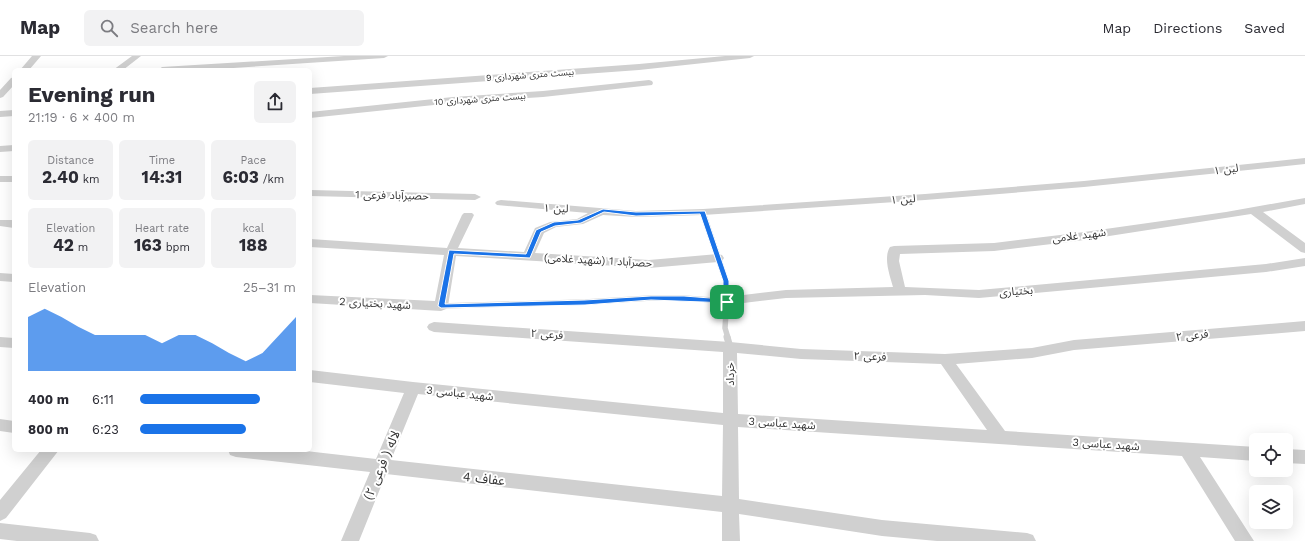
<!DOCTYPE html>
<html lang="en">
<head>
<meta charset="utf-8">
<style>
	:root { --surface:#fff; --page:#f2f2f3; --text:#2b2b33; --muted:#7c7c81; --line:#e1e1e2; --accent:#1a73e8 }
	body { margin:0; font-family:"Work Sans","Noto Sans Arabic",sans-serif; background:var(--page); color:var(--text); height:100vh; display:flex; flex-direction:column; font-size:15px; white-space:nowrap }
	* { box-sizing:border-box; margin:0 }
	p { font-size:13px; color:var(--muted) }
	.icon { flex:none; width:22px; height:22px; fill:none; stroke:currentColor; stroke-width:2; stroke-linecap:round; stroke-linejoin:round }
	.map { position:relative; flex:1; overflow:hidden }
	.side { position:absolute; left:12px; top:12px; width:300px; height:384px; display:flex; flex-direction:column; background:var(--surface); border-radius:6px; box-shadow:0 4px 16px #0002 }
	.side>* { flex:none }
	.tools { position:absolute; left:1249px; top:377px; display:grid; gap:8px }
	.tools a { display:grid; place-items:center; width:44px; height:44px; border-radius:6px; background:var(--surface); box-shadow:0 4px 16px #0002; font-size:20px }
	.pin { position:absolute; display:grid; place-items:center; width:34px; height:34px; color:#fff; margin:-17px; border-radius:8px; box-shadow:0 2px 6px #0006 }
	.round { display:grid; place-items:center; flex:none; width:42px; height:42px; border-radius:6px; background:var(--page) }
	.overview { display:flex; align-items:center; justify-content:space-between; height:68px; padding:0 16px }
	h1 { font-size:22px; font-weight:700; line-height:30px }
	.stats { display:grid; grid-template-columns:repeat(3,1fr); gap:6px; height:68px; padding:4px 16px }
	.stats div { display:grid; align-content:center; border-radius:6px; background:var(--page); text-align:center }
	.stats b { font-size:17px; font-weight:700 }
	.stats small { font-size:11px; font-weight:400 }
	.stats p { font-size:11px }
	.chart { height:112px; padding:8px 16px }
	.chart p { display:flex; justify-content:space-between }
	.chart svg { width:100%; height:72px; margin-top:4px; fill:var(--accent); opacity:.7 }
	ul { padding:0 16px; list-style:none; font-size:13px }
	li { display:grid; grid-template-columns:64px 48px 1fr; align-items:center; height:30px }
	li i { height:10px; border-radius:5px; background:var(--accent) }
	header { display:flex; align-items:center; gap:24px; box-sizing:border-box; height:56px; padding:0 20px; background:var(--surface); border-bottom:1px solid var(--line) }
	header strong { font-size:19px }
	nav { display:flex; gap:22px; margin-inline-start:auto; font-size:14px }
	.search { width:280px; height:36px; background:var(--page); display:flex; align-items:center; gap:10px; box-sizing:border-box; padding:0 14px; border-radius:6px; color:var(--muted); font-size:15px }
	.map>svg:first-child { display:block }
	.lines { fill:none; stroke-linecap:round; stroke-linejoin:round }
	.lane-far1 { stroke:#d0d0d0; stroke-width:5.5 }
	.lane { stroke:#d0d0d0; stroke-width:7 }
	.street { fill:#d0d0d0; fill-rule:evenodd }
	.route { fill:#1a73e8; stroke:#fff; fill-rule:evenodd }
	.labels { text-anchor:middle; stroke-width:4; stroke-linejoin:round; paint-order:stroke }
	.far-street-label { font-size:9px; fill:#333; stroke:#fff }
	.street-label { font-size:11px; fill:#333; stroke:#fff }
	.near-street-label { font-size:13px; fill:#333; stroke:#fff }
</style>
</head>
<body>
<header>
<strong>Map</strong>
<div class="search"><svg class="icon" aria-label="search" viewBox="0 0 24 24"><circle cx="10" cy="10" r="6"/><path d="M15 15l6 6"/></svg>Search here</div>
<nav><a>Map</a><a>Directions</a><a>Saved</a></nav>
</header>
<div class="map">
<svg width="1305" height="485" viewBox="0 0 1305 485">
	<rect width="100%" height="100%" fill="#fff"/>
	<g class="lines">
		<!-- lane-far1 -->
		<path class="lane-far1" d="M703 156 726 225 727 241 725 272 728 282
			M441 250 585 246 651 242H683L727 245"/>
		<!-- lane -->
		<path class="lane" d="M727 281 730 291"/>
		<!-- street -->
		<path class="street" d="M32 0H41L29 14H20Z
			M132 0H141L123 14H113Z
			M344 0H388L384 2 203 14H158L162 11Z
			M725 0H754L750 2 639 14 310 38V32L639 8Z
			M14 21V29L3 41 0 42V34L11 22Z
			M649 24 652 25 653 27 652 29 543 41 453 47 310 62V56L453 41 543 35Z
			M14 54V60L0 61V55Z
			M14 89V95L0 96V90Z
			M1305 102V108L1084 131 925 144 703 159 636 161 603 159 583 168 556 171 544 177 535 197 649 204 718 198 722 199 724 202 722 205 718 206 649 212 456 200 448 250 446 253 441 255 310 247V239L435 245 444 199 310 191V183L447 192 462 159 464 157H472L474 159 458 192 524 196 535 172 550 166 577 163 588 157 497 149 495 147 497 145 501 144 636 155 703 153 925 138 1084 125Z
			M0 120H14V126H0Z
			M310 134 475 138 481 141 475 144 310 140Z
			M1305 142V148L1263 156 1305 187V197L1301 196 1251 158 1077 185 994 195 900 198 899 205 905 231 979 234 1266 208 1305 202V210L1266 216 979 242 925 239 786 242 727 249 722 248 720 245 722 242 727 241 786 234 893 231C890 220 883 202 890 191L894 190 994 187 1077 177 1226 156Z
			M0 164H14V172L0 170Z
			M0 217 14 218V226L0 225Z
			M1305 265V275L1074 294 1032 302 956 308 1005 375 1256 391V405L1200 401 1254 485H1235L1182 400 738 371 739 443 882 464 1027 477 1033 479 1036 485H937L882 480 739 458 740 485H722V456L386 418 359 485H341L370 416 236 401 230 399 228 394H297L376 403 404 337 310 326V314L413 326 723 357V296L434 276 429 274 427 271 429 268 434 266 730 286 801 293 945 298 1032 292 1074 284ZM737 297 801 303 941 308 987 374 738 358ZM418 338 723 369 722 440 391 404Z
			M0 281 14 282V292L0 291Z
			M0 363 14 365V377L0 375Z
			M1286 393 1305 394V408L1286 407Z
			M41 394H59L6 462 0 465V444Z
			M0 467 90 477 96 479 99 485H17L0 483Z"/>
	</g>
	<!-- route -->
	<path class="route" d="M603 153 636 156 705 155 729 225V247L651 244 585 249 441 252 438 250 449 194 526 198 536 174 554 166 578 164ZM604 156 636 160 700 158 723 225V243L684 240H651L585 244 445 248 454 198 530 202 541 176 555 170 581 167Z"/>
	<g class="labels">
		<!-- far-street labels -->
		<g class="far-street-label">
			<text transform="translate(530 19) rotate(-4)" y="3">بیست متری شهرداری 9</text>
			<text transform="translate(480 43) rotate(-4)" y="3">بیست متری شهرداری 10</text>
		</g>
		<!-- street labels -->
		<g class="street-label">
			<text transform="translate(1226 113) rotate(-7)" y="4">لین ۱</text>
			<text transform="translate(392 139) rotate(1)" y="4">حصیرآباد فرعی 1</text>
			<text transform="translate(903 143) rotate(-4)" y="4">لین ۱</text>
			<text transform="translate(556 152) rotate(2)" y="4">لین ۱</text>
			<text transform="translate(1079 179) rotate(-7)" y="4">شهید غلامی</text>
			<text transform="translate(598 204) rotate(3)" y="4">حصرآباد 1 (شهید غلامی)</text>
			<text transform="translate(1016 235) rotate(-4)" y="4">بختیاری</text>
			<text transform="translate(375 247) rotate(3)" y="4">شهید بختیاری 2</text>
			<text transform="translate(547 278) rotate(4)" y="4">۲ فرعی</text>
			<text transform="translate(1192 279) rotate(-6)" y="4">۲ فرعی</text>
			<text transform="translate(870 300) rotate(2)" y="4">۲ فرعی</text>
			<text transform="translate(730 318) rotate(-90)" y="4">خرداد</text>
			<text transform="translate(460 337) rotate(6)" y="4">شهید عباسی 3</text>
			<text transform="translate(782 367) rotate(4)" y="4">شهید عباسی 3</text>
			<text transform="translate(1106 388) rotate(4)" y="4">شهید عباسی 3</text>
		</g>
		<!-- near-street labels -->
		<g class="near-street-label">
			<text transform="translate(381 409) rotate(-67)" y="5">لاله ( فرعی ۲)</text>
			<text transform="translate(484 422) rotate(6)" y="5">عفاف 4</text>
		</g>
	</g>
</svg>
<div class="tools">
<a><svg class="icon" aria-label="locate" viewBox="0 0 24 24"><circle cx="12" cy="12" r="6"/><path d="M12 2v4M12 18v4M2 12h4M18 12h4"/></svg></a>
<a><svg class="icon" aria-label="layers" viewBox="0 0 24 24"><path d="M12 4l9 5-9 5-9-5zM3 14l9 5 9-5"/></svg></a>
</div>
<div class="pin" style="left:727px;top:246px;background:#1e9e55"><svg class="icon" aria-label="arrive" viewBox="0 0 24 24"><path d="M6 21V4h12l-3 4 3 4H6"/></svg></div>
<section class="side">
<div class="overview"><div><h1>Evening run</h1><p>21:19 · 6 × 400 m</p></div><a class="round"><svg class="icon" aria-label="share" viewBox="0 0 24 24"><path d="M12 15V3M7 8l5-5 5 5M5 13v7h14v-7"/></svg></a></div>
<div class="stats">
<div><p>Distance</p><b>2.40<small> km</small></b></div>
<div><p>Time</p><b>14:31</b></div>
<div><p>Pace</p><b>6:03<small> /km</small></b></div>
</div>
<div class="stats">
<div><p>Elevation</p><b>42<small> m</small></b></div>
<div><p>Heart rate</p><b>163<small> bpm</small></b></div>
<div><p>kcal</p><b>188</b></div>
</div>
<div class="chart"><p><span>Elevation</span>25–31 m</p>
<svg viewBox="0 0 160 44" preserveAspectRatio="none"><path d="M0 44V11L10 6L20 11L30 17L40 22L50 22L60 22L70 22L80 27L90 22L100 22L110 27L120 33L130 38L140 33L150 22L160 11V44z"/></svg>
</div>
<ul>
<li><b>400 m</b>6:11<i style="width:77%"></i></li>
<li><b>800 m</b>6:23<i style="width:68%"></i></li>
</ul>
</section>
</div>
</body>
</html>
